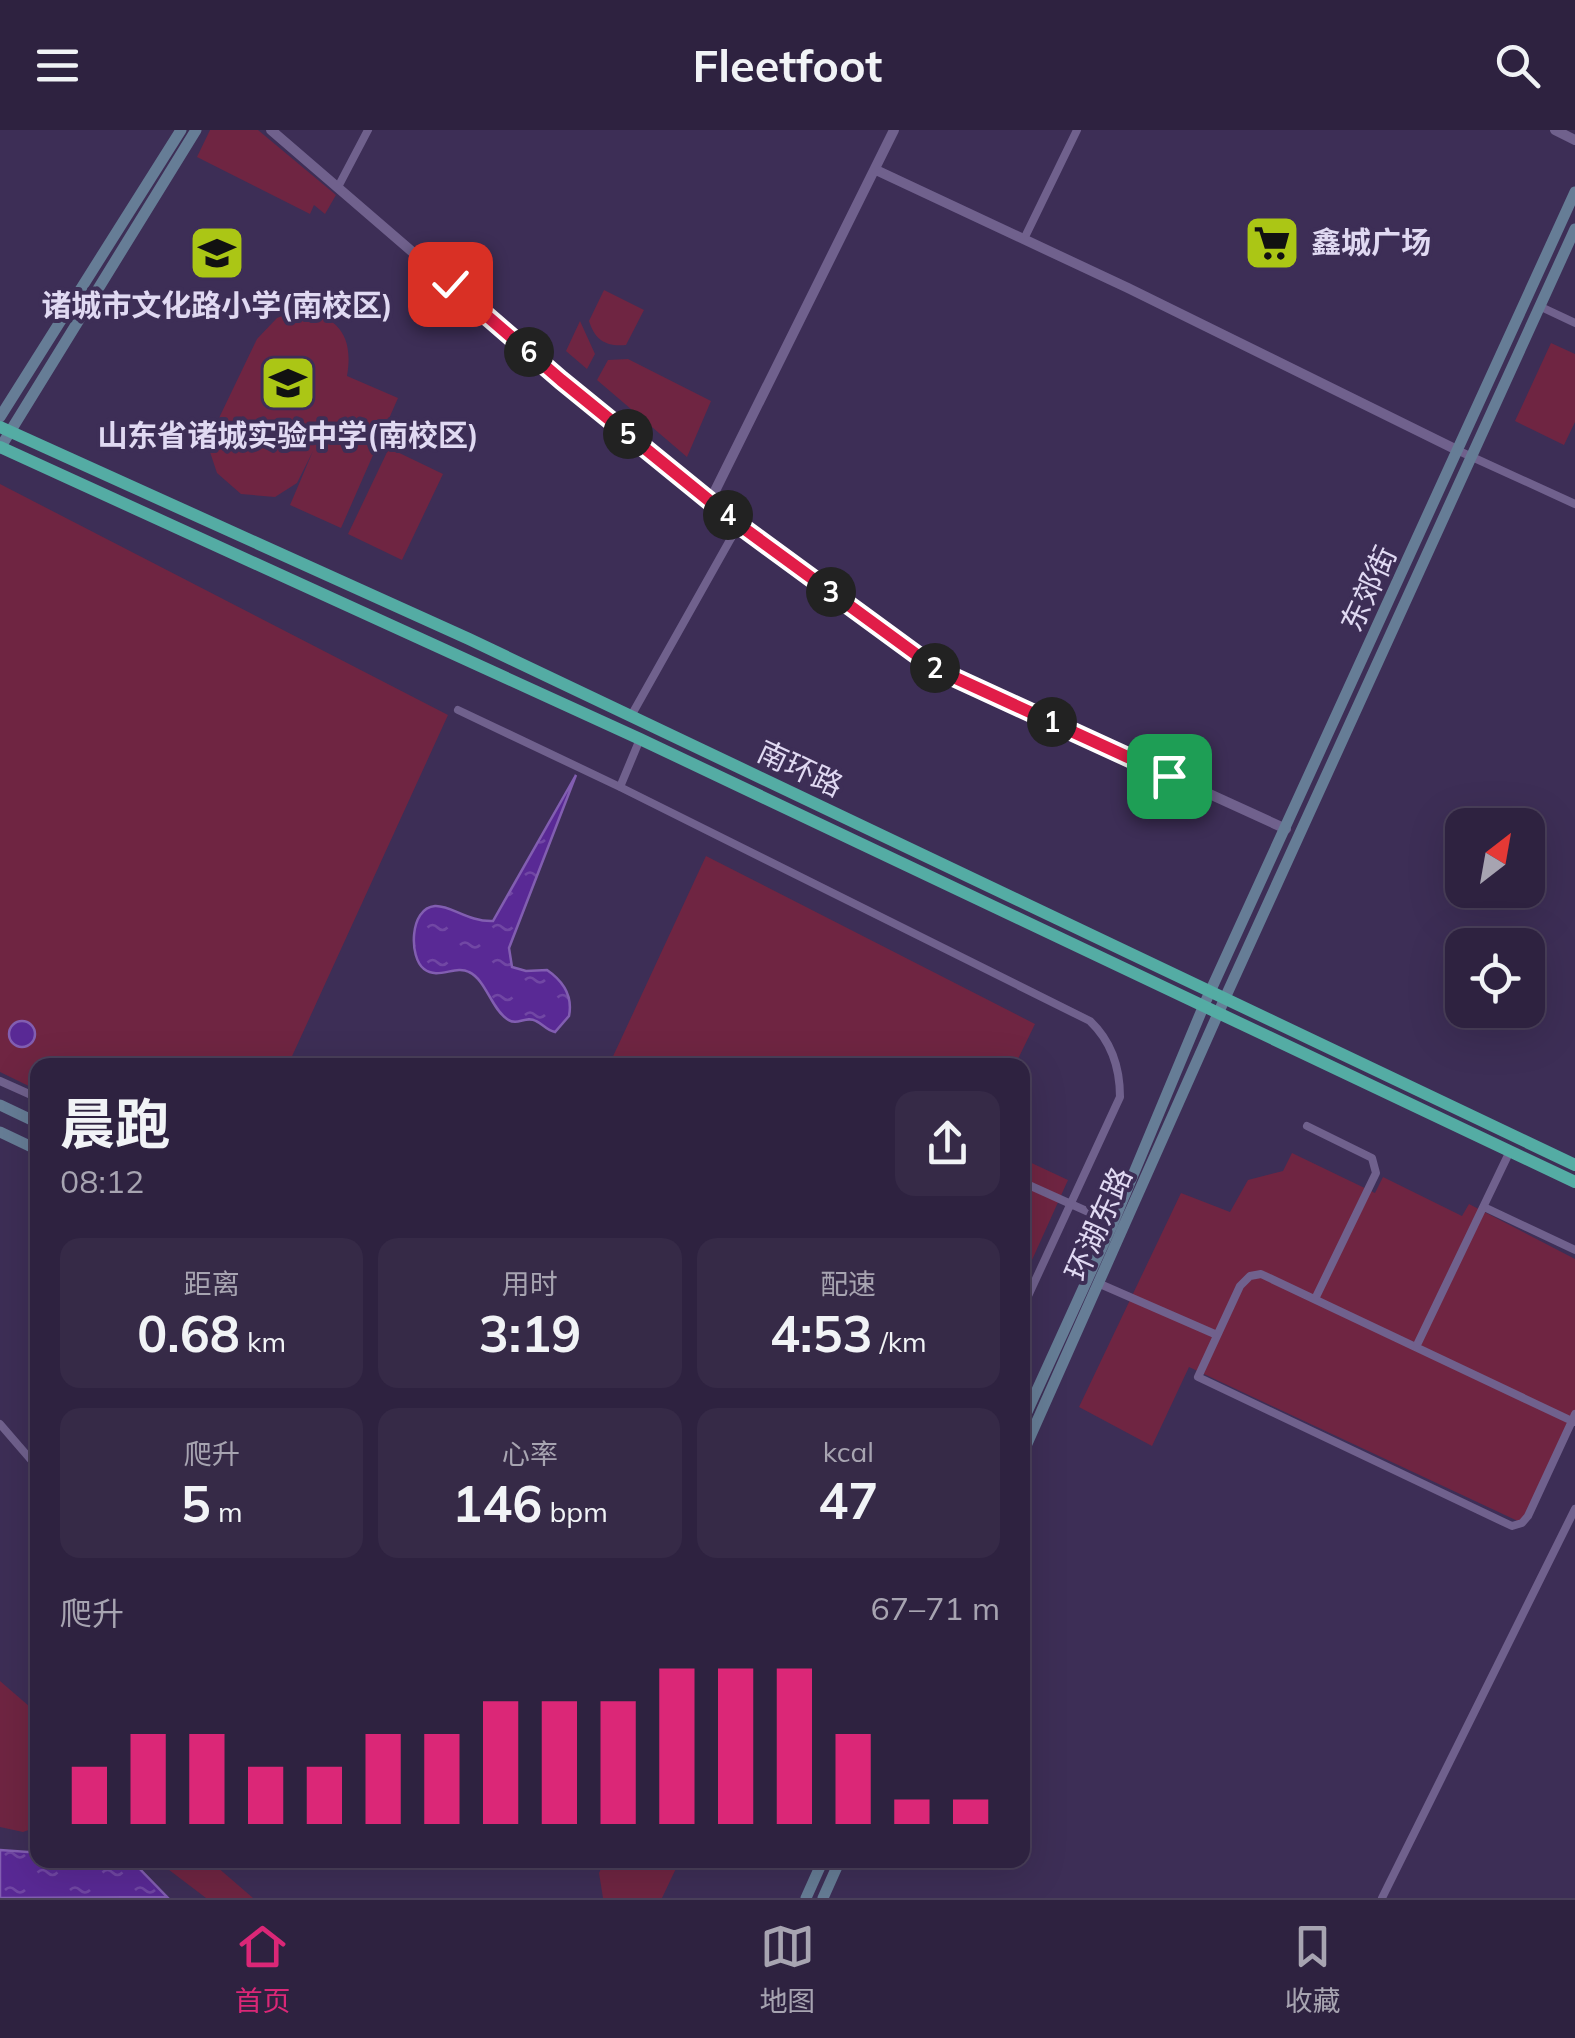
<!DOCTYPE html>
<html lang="zh">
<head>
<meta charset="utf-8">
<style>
	:root { --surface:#2e2240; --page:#362a47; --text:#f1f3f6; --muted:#a7a4b1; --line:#493f59; --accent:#db2777 }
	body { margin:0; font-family:Mulish,"Noto Sans SC",sans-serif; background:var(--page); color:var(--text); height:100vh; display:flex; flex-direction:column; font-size:38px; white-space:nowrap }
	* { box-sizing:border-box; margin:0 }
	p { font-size:32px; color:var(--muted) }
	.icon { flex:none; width:55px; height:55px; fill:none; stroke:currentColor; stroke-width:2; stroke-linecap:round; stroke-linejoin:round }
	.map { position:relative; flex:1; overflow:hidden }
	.side { position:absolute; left:30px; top:928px; width:1000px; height:810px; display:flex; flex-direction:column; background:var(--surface); border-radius:20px; box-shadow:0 10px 40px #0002,0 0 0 2px var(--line) }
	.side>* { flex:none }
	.needle { width:65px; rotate:31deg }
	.tools { position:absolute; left:1445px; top:678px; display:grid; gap:20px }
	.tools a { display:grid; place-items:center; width:100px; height:100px; border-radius:20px; background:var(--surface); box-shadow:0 10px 40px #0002,0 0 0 2px var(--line); font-size:50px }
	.pin { position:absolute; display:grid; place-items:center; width:85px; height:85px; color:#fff; margin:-42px; border-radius:20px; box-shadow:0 5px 15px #0006 }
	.km { position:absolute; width:50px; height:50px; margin:-25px; border-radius:50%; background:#222; color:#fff; font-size:28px; line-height:50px; text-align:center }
	.round { display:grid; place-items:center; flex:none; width:105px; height:105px; border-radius:20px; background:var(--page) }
	.overview { display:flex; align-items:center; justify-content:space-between; height:170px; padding:0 30px }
	h1 { font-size:55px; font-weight:700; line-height:75px }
	.stats { display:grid; grid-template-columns:repeat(3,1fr); gap:15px; height:170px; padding:10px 30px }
	.stats div { display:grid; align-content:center; border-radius:20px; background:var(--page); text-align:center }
	.stats b { font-size:50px; font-weight:700 }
	.stats small { font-size:28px; font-weight:400 }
	.stats p { font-size:28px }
	.chart { height:280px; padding:20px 30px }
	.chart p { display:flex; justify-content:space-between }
	.chart svg { width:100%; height:180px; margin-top:10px; stroke:var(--accent); stroke-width:6 }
	header { display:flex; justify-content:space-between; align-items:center; height:130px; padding:0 30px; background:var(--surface); font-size:45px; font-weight:700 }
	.dock { display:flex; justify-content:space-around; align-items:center; height:140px; border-top:2px solid var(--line); background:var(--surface); font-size:28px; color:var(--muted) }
	.dock a { display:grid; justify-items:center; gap:5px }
	.dock .on { color:var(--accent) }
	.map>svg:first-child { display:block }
	.green { fill:#6f2542 }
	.water { fill:url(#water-ripples); stroke:#825eb1; stroke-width:2.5 }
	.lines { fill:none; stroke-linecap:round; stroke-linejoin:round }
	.minor { stroke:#70618d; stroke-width:8 }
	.tertiary { stroke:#70618d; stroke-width:10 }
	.secondary { stroke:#667d96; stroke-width:11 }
	.trunk { stroke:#54aca4; stroke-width:12 }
	.route-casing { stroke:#fff; stroke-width:20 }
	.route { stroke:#e11d48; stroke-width:12 }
	.labels { text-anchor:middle; stroke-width:8; stroke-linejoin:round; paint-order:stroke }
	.poi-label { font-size:30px; font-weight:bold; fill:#e0d9f2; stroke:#3d2e56 }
	.street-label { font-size:30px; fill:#e0d9f2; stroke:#3d2e56 }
</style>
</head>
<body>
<header><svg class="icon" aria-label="menu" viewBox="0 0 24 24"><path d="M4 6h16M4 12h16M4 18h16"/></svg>Fleetfoot<svg class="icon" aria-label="search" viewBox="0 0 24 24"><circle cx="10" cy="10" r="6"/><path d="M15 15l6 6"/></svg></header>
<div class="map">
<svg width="1575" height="1768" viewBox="0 0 1575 1768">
	<defs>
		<pattern id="water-ripples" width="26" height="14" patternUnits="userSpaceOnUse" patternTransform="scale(2.5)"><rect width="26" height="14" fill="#592995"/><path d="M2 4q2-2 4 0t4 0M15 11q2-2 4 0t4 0" fill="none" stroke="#7147a4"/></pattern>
	</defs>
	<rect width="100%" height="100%" fill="#3d2e56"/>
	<!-- green -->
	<path class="green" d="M210 0H258L336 65 325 84 314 75 310 84 197 27Z
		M604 160 644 180 626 215C606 217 595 210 589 191Z
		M298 180C338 185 354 206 347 246L398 268 341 398 290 375 313 321 297 353 275 367 241 364 217 343 207 313 257 209 277 188Z
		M580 191 595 224 587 239 566 221Z
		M1551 213 1575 224V292L1564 315 1515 291Z
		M628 229 711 271 687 327 597 250 608 230Z
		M389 318 443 344 402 430 348 404Z
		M0 354 448 585 288 935H38L37 960 0 942Z
		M706 726 1035 894 1015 935H609Z
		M1292 1023 1375 1063 1383 1047 1462 1086 1469 1074 1575 1129V1282L1522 1393 1189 1237 1152 1316 1079 1277 1181 1063 1230 1082 1248 1050 1283 1041Z
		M1023 1029 1068 1050 1023 1150Z
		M0 1551 37 1583V1697L23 1702 0 1697Z
		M156 1730H209L253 1768H206Z
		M605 1730H680L662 1768H603L599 1743Z"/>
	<!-- water -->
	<path class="water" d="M576 645 509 818 512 837 526 841 547 840C563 851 573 866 569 886L555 902C546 900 543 894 536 891 525 885 518 897 507 889 491 878 486 850 469 842 455 835 438 850 424 839 409 828 409 778 435 776 451 775 468 792 493 791Z
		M9 904a13 13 0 1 1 26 0a13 13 0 1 1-26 0Z
		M37 1719 38 1730H131L167 1767 0 1768V1720L28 1722Z"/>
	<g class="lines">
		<!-- minor -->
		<path class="minor" d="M338 57 368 0
			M1024 109 1077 0
			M1539 176 1575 193
			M1459 321 1575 374
			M458 580 620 657 1090 891C1112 912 1120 938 1120 967L1022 1179
			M631 586 739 394
			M620 657 640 609
			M0 951 38 968
			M1307 996 1372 1028 1376 1043 1315 1169
			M1022 1052 1113 1093
			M1484 1077 1575 1120
			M1100 1154 1217 1205
			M1416 1217 1510 1021
			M1575 1284 1572 1291 1528 1386 1522 1393 1512 1396 1198 1247 1240 1156 1250 1146 1261 1144 1572 1291 1575 1292
			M0 1294 38 1338
			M1382 1768 1575 1379"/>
		<!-- tertiary -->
		<path class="tertiary" d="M271 0 561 250 739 394 936 539 1286 699
			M1555 0 1575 10
			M876 40 1128 158 1459 321
			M710 371 894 0"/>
		<!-- secondary -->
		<path class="secondary" d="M0 287 181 0
			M0 318 196 0
			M0 975 38 993
			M0 1002 38 1020
			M1022 1293 1113 1093 1204 875 1575 62
			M1022 1325 1225 868 1575 99
			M806 1768 823 1730
			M823 1768 840 1730"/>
		<!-- trunk -->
		<path class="trunk" d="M0 297 469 509 1575 1035
			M0 317 640 609 1575 1052"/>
	</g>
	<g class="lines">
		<!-- route casing -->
		<g class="route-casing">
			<path id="route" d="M450 154 561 250 738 394 936 539 1169 646"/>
		</g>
		<!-- route -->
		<use href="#route" class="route"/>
	</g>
	<!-- icons -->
	<defs>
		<g id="supermarket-square" transform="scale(2.875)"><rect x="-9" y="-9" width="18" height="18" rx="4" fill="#abc615" stroke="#3d2e56"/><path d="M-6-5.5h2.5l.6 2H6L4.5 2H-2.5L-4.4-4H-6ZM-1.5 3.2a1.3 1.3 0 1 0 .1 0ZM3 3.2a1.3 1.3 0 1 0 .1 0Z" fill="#111"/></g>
		<g id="school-square" transform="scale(2.875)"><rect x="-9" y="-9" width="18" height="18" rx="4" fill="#abc615" stroke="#3d2e56"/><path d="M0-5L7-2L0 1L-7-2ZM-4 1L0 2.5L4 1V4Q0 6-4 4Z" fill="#111"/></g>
	</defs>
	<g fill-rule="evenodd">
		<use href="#supermarket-square" x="1272" y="113"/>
		<use href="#school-square" x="217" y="123"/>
		<use href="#school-square" x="288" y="253"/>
	</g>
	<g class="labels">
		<!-- poi labels -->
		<g class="poi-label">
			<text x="1311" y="123" text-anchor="start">鑫城广场</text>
			<text x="217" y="186">诸城市文化路小学(南校区)</text>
			<text x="288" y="316">山东省诸城实验中学(南校区)</text>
		</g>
		<!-- street labels -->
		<g class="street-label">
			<text transform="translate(1369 459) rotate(-65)" y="10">东郊街</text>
			<text transform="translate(800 639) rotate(25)" y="10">南环路</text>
			<text transform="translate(1099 1094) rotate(-66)" y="10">环湖东路</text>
		</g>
	</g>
</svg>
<div class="tools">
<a><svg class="needle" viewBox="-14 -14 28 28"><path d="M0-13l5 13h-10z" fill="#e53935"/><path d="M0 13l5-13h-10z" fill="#a7a4b1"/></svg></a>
<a><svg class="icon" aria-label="locate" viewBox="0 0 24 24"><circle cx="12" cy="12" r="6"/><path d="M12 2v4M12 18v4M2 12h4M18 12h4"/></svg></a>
</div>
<div class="pin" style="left:1169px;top:646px;background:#1e9e55"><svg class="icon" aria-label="arrive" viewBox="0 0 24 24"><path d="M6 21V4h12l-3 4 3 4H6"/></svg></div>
<div class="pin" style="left:450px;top:154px;background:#d93025"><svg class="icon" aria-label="check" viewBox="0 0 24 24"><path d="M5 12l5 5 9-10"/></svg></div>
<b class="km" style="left:1052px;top:592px">1</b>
<b class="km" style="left:935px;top:538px">2</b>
<b class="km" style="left:831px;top:462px">3</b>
<b class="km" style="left:728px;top:385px">4</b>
<b class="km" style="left:628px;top:304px">5</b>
<b class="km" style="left:529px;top:222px">6</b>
<section class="side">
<div class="overview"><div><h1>晨跑</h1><p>08:12</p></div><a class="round"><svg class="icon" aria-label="share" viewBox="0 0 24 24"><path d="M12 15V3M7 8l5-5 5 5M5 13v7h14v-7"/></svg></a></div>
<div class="stats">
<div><p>距离</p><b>0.68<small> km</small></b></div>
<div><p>用时</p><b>3:19</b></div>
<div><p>配速</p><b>4:53<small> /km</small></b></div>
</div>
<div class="stats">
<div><p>爬升</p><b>5<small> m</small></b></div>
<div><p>心率</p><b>146<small> bpm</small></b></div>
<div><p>kcal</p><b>47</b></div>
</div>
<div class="chart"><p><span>爬升</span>67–71 m</p>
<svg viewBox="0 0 160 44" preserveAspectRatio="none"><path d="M5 44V30M15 44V22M25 44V22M35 44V30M45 44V30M55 44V22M65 44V22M75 44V14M85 44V14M95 44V14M105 44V6M115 44V6M125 44V6M135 44V22M145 44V38M155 44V38"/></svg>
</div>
</section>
</div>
<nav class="dock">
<a class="on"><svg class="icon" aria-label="home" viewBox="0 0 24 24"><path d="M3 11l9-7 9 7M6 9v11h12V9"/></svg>首页</a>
<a><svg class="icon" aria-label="map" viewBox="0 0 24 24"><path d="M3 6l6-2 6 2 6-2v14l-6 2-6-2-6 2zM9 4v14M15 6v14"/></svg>地图</a>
<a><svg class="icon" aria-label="saved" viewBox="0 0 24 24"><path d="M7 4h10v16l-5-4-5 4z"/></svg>收藏</a>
</nav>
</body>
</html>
